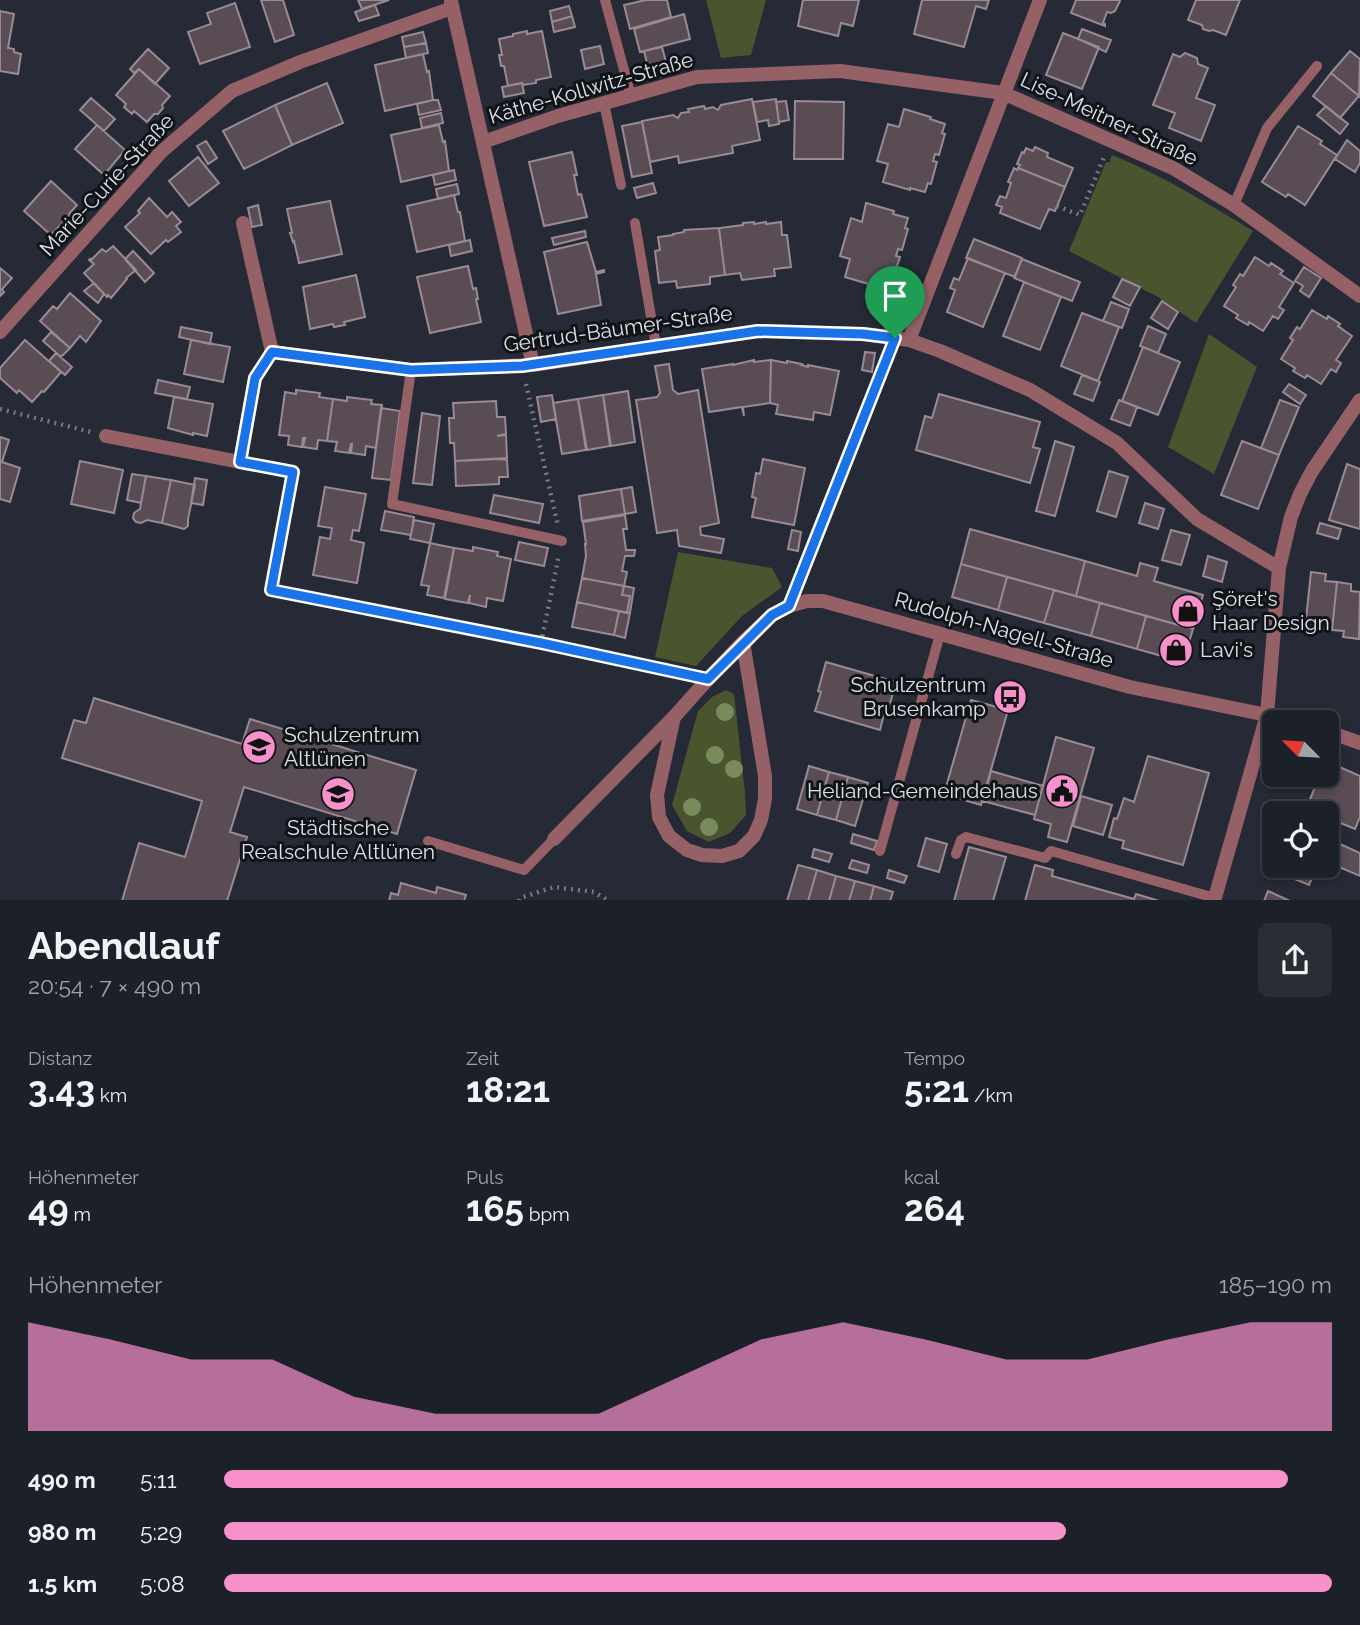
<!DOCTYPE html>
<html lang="de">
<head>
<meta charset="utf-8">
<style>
	:root { --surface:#1c2028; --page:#292d34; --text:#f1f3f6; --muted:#a0a3a8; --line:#3a3e45; --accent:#f890cc }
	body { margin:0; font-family:Raleway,sans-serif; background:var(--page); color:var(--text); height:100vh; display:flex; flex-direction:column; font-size:26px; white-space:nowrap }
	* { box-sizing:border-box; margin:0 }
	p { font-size:23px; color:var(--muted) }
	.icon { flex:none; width:38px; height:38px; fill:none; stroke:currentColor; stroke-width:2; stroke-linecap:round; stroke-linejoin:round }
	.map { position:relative; height:900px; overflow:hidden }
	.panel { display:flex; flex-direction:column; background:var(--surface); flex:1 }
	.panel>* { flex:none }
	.needle { width:46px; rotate:294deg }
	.tools { position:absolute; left:1262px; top:710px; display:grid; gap:14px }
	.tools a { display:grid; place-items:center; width:77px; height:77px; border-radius:10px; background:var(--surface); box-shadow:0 4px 10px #0003,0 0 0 2px var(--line); font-size:35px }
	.pin { position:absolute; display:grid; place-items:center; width:60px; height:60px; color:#fff; margin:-72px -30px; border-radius:50% 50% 50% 0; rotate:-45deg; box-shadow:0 0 7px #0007 }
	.pin .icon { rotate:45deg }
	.round { display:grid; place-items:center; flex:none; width:74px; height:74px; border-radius:10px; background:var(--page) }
	.headline { display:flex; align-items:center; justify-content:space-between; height:119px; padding:0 28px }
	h1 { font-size:38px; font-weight:700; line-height:52px }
	.figures { display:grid; grid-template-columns:repeat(3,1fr); gap:10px; height:119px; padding:7px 28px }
	.figures div { display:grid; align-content:center }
	.figures b { font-size:35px; font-weight:700 }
	.figures small { font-size:19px; font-weight:400 }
	.figures p { font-size:19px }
	.chart { height:196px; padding:14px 28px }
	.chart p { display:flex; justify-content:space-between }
	.chart svg { width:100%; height:126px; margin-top:7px; fill:var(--accent); opacity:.7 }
	ul { padding:0 28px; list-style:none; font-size:23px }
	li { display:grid; grid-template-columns:112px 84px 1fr; align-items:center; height:52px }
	li i { height:18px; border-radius:9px; background:var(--accent) }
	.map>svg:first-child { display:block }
	.green { fill:#4a552f }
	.building { fill:#594c55; stroke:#998a94; stroke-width:2 }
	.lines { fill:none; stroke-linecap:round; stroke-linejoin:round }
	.path { stroke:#757a83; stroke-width:4.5; stroke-dasharray:2 5; stroke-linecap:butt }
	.service { stroke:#966067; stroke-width:10 }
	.minor { stroke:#966067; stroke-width:14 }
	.tree { fill:#7a8b5b }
	.route-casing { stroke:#fff; stroke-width:14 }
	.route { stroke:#1a73e8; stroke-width:9 }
	.labels { text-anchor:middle; stroke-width:6; stroke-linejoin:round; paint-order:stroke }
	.street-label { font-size:21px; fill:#dce0e7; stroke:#101318 }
	.poi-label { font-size:21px; fill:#dce0e7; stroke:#101318; text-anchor:start }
</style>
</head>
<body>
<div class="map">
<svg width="1360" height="901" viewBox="0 0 1360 901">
	<rect width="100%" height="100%" fill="#252a36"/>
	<!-- green -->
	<path class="green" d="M706 0H766L751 55 721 58Z
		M1112 155C1162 175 1207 203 1253 231L1196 323 1158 297 1069 251 1106 162 1109 163Z
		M1209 334 1257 367 1214 474 1168 447Z
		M678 552 772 568 782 587 742 616 696 666 655 657Z
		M726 690 734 694 745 793 746 815 730 833 709 842 687 831 672 805 698 711 712 697Z"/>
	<!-- building -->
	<path class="building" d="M261 0H283L294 35 275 42Z
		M358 0H389L362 9Z
		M646 0H667L671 17 630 29 624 5Z
		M803 0H859L853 26 841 23 838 36 798 26Z
		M922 0H989L986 9 976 6 964 47 914 34Z
		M1076 0H1119L1120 1 1115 11 1111 13 1107 12 1103 23 1105 24V26L1071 13Z
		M1196 0H1240L1226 35 1213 30 1209 31 1203 29 1202 25 1188 20Z
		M235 3 250 47 200 64 188 32 211 24 207 13Z
		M375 5 379 15 359 21 355 12Z
		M569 6 572 16 552 22 550 11Z
		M0 11 14 14 8 48 14 49V52L21 54 18 74 0 71Z
		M684 14 690 39 640 52 634 29Z
		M572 16 575 27 554 32 552 22Z
		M1082 29 1111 40 1106 52 1078 39Z
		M527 31V34L542 31 551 77 536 80V83L523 85 522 83 508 86 504 66H501L499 55H502L499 39 513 36V34Z
		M423 32 426 43 404 47 402 37Z
		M1063 33 1099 47 1082 89 1046 75Z
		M426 43 428 53 406 58 404 47Z
		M600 46 604 64 585 69 581 50Z
		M662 47 667 66 649 71 644 51Z
		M148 49 169 68 155 84 139 69 134 73 130 69Z
		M1350 51 1360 59 1359 96 1331 73Z
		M1185 53 1197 58 1198 64 1208 68 1196 98 1215 105 1201 141 1169 128 1175 113 1153 105 1173 54 1180 57Z
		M423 54 427 72 429 71 433 100 385 111 375 65Z
		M139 69 170 96 162 105 163 108 158 114H154L147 122 134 111 132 114 124 107 126 104 116 95Z
		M1331 73 1359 96 1340 118 1313 96Z
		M327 83 343 123 292 145 275 105Z
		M522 83 524 93 504 97 502 87Z
		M91 98 115 119 104 131 80 110Z
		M752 99 760 140 732 146 733 153 679 163 678 156 650 162 642 121 673 115 678 118 681 113 689 112 688 109 704 106 705 109 713 107 718 110 721 105Z
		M776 99 779 124 769 126 768 120 757 122 753 102Z
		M433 100H438L441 110 419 115 417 104Z
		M786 101 789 120 779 122 776 102Z
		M795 101 844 102 843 159H794Z
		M275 105 292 145 244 169 223 131Z
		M1326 106 1348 124 1340 134 1317 115Z
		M904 109 931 117 930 119 945 124 942 133 945 134 939 155 935 154 933 161 937 162 931 184 928 183 925 192 910 188V190L883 182 888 164 877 161 888 124 899 127Z
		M441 113 443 123 422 128 420 118Z
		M642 122 652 173 632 177 622 126Z
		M97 125 125 150 104 175 75 149Z
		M439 125 443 142 445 141 449 171 401 182 391 135Z
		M1298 126 1322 141 1320 144 1337 155 1305 205 1288 194 1286 197 1262 182Z
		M1347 140 1360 151V163L1355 172 1335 159Z
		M206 141 217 158 208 164 197 146Z
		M1035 147 1048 153 1047 157 1073 168 1065 187 1018 168 1020 165 1017 164 1022 152 1024 153 1026 148 1033 151Z
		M572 152 577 175H574L578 195 581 194 587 217 544 226 529 162Z
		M198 157 219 183 189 206 169 181Z
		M1014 168 1017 170 1018 168 1065 187 1055 211 1049 209 1040 229 1000 213 1002 207 996 205 1000 196 1006 198 1011 183 1008 182Z
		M454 170 456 180 435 185 433 175Z
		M51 181 77 205 69 214 70 215 51 235 24 211Z
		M653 183 656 193 637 198 634 188Z
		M457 184 459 194 438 199 436 189Z
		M454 195 458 212H460L465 241 417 252 407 206Z
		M149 198 167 217 172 212 181 222 176 226 181 232 168 242 166 240 151 254 125 227 140 213 138 211Z
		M330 201 342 254 299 263 294 241 293 242 290 233H292L287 209Z
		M866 203 894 211 893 214 908 218 905 228 908 229 902 250 898 249 896 256 900 257 893 278H890L887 287 873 283 872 285 845 277 850 259 840 256 851 218 862 222Z
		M258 205 262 225 252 227 248 208Z
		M754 222V224L766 222V224L781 222 782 235H787L791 267 774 269 775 276 742 280 740 273 725 275 719 228 743 225V223Z
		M719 228 725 275 710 277V284L677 288 676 281 659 283 655 251 660 250 658 237 673 235V234L684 232V230Z
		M585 231 586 237 554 245 552 238Z
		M974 239 1022 258 1015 277 966 258Z
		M470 240 472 251 451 256 449 245Z
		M587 242 596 272 604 270V272L596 274 601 305 558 314 544 252Z
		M113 246 136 270 126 278 127 279 111 298 108 295 107 297 84 273 94 264 89 260 90 259 91 260 102 249 106 252Z
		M133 251 154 273 145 282 125 259Z
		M1255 257 1269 266 1271 263 1283 271 1280 274 1294 283 1279 307 1284 310 1278 319 1273 316 1263 331 1249 322 1248 325 1236 318 1238 315 1224 306 1236 287 1233 285 1240 274 1243 276Z
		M968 258 1005 273 983 327 947 312 955 290 950 288 954 278 959 280Z
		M1022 259 1080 282 1072 301 1014 278Z
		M468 266 473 289 476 288 478 299H476L481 322 430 333 417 277Z
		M1304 267 1321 278 1309 297 1300 291 1303 286 1295 281Z
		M0 268 12 278 2 289 4 292 0 296Z
		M356 275 365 317 344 322 345 325 334 327 333 324 310 329 303 287Z
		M1122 279 1140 287 1130 306 1113 297Z
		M1024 282 1061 297 1040 350 1003 336Z
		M94 283 104 294 98 303 84 291Z
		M70 293 101 321 86 342 80 336 70 348 40 321 53 306 57 309Z
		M1162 301 1178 312 1168 329 1151 318Z
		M1111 302 1129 309 1122 328 1103 321Z
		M1312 310 1327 319 1328 316 1340 324 1338 326 1352 336 1336 360 1341 363 1336 372 1331 369 1321 384 1307 375 1305 378 1293 371 1295 368 1281 359 1293 340 1290 338 1297 327 1300 329Z
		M1082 313 1119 327 1098 381 1061 366Z
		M1148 326 1166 334 1158 353 1140 346Z
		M181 327 212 333 210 344 179 337Z
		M51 332 70 348 61 357 43 341Z
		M25 340 61 372 44 392 42 391 32 402 19 390 17 393 0 378V368Z
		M191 340 230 347 223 382 184 374Z
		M1143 347 1180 362 1158 415 1122 401Z
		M865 352 875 353 872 372 862 370Z
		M56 353 72 367 65 375 49 361Z
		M754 360V362L771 360 770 403 743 407 744 416 742 407 709 412 702 369 733 364V365Z
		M771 360 787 363V361L802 364 801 365 808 367V365L839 371 830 415 814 412 813 420 776 414 778 405 770 403Z
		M669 364 673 390 678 394 698 390 719 523 700 527 701 535 724 539 721 553 679 546 677 530 657 533 636 400 657 397 660 393 655 366Z
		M1082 375 1100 382 1093 401 1074 394Z
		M158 380 190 387 187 399 155 393Z
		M1289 384 1306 395 1300 404 1283 392Z
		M296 390 320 393 319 397 333 399 327 441 318 440 317 449 303 447 305 438H303L302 447 288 445 289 436 279 435 285 392 296 394Z
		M628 391 635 442 611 446 603 395Z
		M939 394 1040 422 1033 447 1040 449 1030 483 916 450 925 416 932 418Z
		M552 395 556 419 541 422 537 397Z
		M603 395 610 446 587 450 578 399Z
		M174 397 213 404 207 436 193 433V435L168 428Z
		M347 397 372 400 371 404 382 405 376 448 366 446 365 455 351 453 352 444H351L349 453 335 451 337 442 327 441 333 399 347 401Z
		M578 399 586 450 562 454 553 403Z
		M1119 400 1137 407 1130 426 1111 419Z
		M1280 400 1299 407 1279 455 1261 448Z
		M496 401 497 417H505L506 434 497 436 506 435 507 458 455 461 454 443H450L449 418H454L453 403Z
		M381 408 400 411 391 480 372 478Z
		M422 413 440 416 432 485 413 483Z
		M0 437 9 440 2 462 20 468 10 502 0 499Z
		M1055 441 1074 447 1055 516 1036 511Z
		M1242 441 1279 455 1258 509 1221 495Z
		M498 459 507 460 508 477H499V484L456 486 455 461Z
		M763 459 805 468 794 525 752 517 756 498 752 497 756 473 760 474Z
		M80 461 123 470 114 513 71 504Z
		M1347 464 1360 469V529L1329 520Z
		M1109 471 1128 477 1116 517 1097 511Z
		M132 474 146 476 141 503 127 500Z
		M146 476 171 480 162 523 147 520 141 523 136 522 133 518 134 513 140 509Z
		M195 478 207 480 203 505 191 503Z
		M171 480 195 485 188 519V526L184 529 162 523Z
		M325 487 366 494 359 531 353 530 351 540 364 543 357 583 313 575 320 537 330 539 332 528 318 526Z
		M632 487 636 512 625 514 621 489Z
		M621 489 625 514 582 521 579 496Z
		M494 495 543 504 539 523 490 513Z
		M1145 503 1164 509 1158 529 1139 523Z
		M385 511 414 517 411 535 381 530Z
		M625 515 627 529H623L626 550H635L634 556H625L622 571 627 572 624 586 582 578 586 556 585 544H586L583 522Z
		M414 520 434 524 430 543 410 539Z
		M1320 523 1341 529 1338 539 1317 533Z
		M970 529 1085 561 1076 596 961 564Z
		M792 530 801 532 798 551 788 549Z
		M1171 530 1190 535 1181 565 1162 560Z
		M519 542 548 548 544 566 515 560Z
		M430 543 454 548 444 598 427 595 429 586 421 585Z
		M473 547 498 552 497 556 511 559 503 601 487 598 486 607 469 603 470 595 468 603 445 599 454 548 473 551Z
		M1208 556 1227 562 1222 582 1203 576Z
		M1085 561 1137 576 1140 563 1158 568 1154 581 1203 595 1193 629 1076 596Z
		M961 564 1007 577 998 610 952 597Z
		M1311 572 1326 574 1325 581 1337 582 1332 630 1317 628 1318 621 1306 619Z
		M1007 577 1054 590 1044 623 998 610Z
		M582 578 624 586 622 595 630 596 627 613 577 602Z
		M1337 582 1351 584V591L1360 592 1359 639 1343 637 1344 631 1332 630Z
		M624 586 634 588 630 613 627 612 630 596 622 595Z
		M1054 590 1100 603 1091 636 1044 623Z
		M577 602 619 611 614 635 572 627Z
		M1100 603 1146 616 1137 649 1091 636Z
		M619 611 630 613 625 638 614 635Z
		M1146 616 1193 629 1183 662 1137 649Z
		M826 662 896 682 888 711 885 710 880 730 815 711 821 692 818 691Z
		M94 698 242 744 250 719 416 770 397 834 244 787 230 832 247 837 227 901H122L139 843 185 857 202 801 62 758 74 720 86 723Z
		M971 700 1008 710 981 805 944 794Z
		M1056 737 1094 748 1067 842 1048 837 1051 824 1034 819Z
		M1148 756 1209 773 1183 865 1122 848 1124 841 1109 837 1114 818 1117 819 1124 798 1134 802Z
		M1326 761 1360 776V817L1355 829 1326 817V814H1318L1306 809 1320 775H1326Z
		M809 766 829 772 817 815 797 809Z
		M991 771 1043 786 1035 815 983 801Z
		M829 772 848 777 836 820 817 815Z
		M848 777 868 783 855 826 836 820Z
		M1081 796 1112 805 1103 835 1073 826Z
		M853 834 877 841 874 850 851 843Z
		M926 838 947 844 939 872 918 866Z
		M1340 844 1360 853V876L1332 864Z
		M969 847 1006 857 993 901H954Z
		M814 849 832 854 829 862 812 857Z
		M1274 853V866H1317L1309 885 1268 868Z
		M852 860 869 865 867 873 849 868Z
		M798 865 817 870 808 901H787Z
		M1035 865 1053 870 1052 876 1134 899 1136 894 1159 901H1025Z
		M817 870 836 876 829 901H808Z
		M889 870 907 876 904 883 887 878Z
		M836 876 855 881 849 901H829Z
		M855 881 874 886 870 901H849Z
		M401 883 436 893 437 887 466 895 464 901H389L391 893 398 895Z
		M874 886 893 892 890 901H870Z
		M1268 891 1290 901H1264Z"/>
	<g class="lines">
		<!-- path -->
		<path class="path" d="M1057 206 1080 215 1104 157
			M526 384 558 526
			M0 409 91 432
			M291 486 271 590 541 643 690 675
			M798 585 888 355
			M541 643 559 555
			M519 901 520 898 554 887 594 892 609 901"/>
		<!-- service -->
		<path class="service" d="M605 0 631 96
			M604 103 621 185
			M1234 205 1267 128 1317 66
			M635 223 656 346
			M411 370 392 504 562 541
			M240 462 293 472
			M428 841 524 870 554 839
			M880 851 940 634
			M956 854 961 840 966 837 1045 858 1051 851 1215 898"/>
		<!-- minor -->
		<path class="minor" d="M451 1 533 365
			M483 142 558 116 697 77 840 71 1003 93 1173 168 1234 205 1360 296
			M243 223 272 352 411 370 533 365 758 331 863 334 909 340 940 351 1030 390 1117 443 1197 519 1279 568
			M0 332 161 152 232 91 300 62 452 8
			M909 340 1040 0
			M106 436 240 462 255 378 272 352
			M743 642 765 776V799L761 820 754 836 739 851 722 856 702 855 687 850 669 836 659 817 657 795 674 717 708 679 743 642 772 615 789 606 807 601H823L1130 687 1267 715 1297 723
			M1326 731 1360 743
			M554 839 673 718
			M1214 901 1267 715 1279 568 1291 517 1300 494 1312 471 1360 400"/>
	</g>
	<!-- trees -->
	<g class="tree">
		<circle cx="725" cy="712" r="9"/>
		<circle cx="715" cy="755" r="9"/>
		<circle cx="734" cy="769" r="9"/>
		<circle cx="692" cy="807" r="9"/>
		<circle cx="709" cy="827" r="9"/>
	</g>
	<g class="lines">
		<!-- route casing -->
		<g class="route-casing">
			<path id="route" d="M758 331 863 334 895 338 789 606 772 615 708 679 541 643 271 590 293 472 240 462 255 378 272 352 411 370 522 366Z"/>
		</g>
		<!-- route -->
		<use href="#route" class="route"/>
	</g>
	<!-- icons -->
	<defs>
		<g id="shop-disc" transform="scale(1.75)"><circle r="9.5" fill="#f890cc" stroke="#101318"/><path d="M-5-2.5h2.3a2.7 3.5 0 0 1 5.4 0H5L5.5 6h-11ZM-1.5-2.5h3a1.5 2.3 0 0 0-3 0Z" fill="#111"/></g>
		<g id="bus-disc" transform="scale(1.75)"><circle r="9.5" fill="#f890cc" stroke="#101318"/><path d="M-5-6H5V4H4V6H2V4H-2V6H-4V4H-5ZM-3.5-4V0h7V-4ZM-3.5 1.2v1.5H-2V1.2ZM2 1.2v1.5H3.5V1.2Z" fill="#111"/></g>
		<g id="school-disc" transform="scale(1.75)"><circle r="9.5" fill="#f890cc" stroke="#101318"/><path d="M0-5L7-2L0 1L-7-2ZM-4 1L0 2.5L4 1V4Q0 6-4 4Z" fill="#111"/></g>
		<g id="civic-disc" transform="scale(1.75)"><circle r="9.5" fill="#f890cc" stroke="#101318"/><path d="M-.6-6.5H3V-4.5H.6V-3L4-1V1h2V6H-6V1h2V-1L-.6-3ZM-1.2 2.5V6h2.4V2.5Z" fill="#111"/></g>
	</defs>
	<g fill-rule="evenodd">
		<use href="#shop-disc" x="1188" y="611"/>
		<use href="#shop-disc" x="1176" y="650"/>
		<use href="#bus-disc" x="1010" y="697"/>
		<use href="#school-disc" x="259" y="747"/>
		<use href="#civic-disc" x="1062" y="791"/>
		<use href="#school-disc" x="338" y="794"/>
	</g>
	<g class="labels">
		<!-- street labels -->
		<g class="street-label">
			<text transform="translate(591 88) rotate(-16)" y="7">Käthe-Kollwitz-Straße</text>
			<text transform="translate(1109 119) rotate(25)" y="7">Lise-Meitner-Straße</text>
			<text transform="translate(107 185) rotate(-47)" y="7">Marie-Curie-Straße</text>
			<text transform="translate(618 329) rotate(-8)" y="7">Gertrud-Bäumer-Straße</text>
			<text transform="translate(1004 630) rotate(16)" y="7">Rudolph-Nagell-Straße</text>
		</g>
		<!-- poi labels -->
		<g class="poi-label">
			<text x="1212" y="606">Şöret's<tspan x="1212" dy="24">Haar Design</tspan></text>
			<text x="1200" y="657">Lavi's</text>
			<text x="986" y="692" text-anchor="end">Schulzentrum<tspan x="986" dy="24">Brusenkamp</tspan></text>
			<text x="284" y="742">Schulzentrum<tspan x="284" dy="24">Altlünen</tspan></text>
			<text x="1038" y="798" text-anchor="end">Heliand-Gemeindehaus</text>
			<text x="338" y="835" text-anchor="middle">Städtische<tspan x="338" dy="24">Realschule Altlünen</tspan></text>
		</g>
	</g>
</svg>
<div class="tools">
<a><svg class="needle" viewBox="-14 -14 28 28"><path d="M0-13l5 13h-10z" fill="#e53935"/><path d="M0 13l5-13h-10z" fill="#a0a3a8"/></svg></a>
<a><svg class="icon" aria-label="locate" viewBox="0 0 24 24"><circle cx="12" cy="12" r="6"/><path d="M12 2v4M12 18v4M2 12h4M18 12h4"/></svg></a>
</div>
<div class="pin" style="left:895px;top:338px;background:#1e9e55"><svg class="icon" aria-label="arrive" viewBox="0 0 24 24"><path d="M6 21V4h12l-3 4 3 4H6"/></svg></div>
</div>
<section class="panel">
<div class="headline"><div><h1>Abendlauf</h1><p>20:54 · 7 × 490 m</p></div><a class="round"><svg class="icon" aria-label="share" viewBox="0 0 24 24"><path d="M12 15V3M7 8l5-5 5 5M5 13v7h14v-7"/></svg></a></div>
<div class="figures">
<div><p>Distanz</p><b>3.43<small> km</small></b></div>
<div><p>Zeit</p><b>18:21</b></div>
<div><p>Tempo</p><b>5:21<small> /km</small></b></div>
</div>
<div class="figures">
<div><p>Höhenmeter</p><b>49<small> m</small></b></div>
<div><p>Puls</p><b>165<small> bpm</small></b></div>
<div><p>kcal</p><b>264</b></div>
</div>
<div class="chart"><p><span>Höhenmeter</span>185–190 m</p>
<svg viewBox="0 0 160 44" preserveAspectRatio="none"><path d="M0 44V6L10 12L20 19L30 19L40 32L50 38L60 38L70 38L80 25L90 12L100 6L110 12L120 19L130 19L140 12L150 6L160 6V44z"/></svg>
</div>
<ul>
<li><b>490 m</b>5:11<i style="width:96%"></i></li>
<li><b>980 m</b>5:29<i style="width:76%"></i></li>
<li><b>1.5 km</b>5:08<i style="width:100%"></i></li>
</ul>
</section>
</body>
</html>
